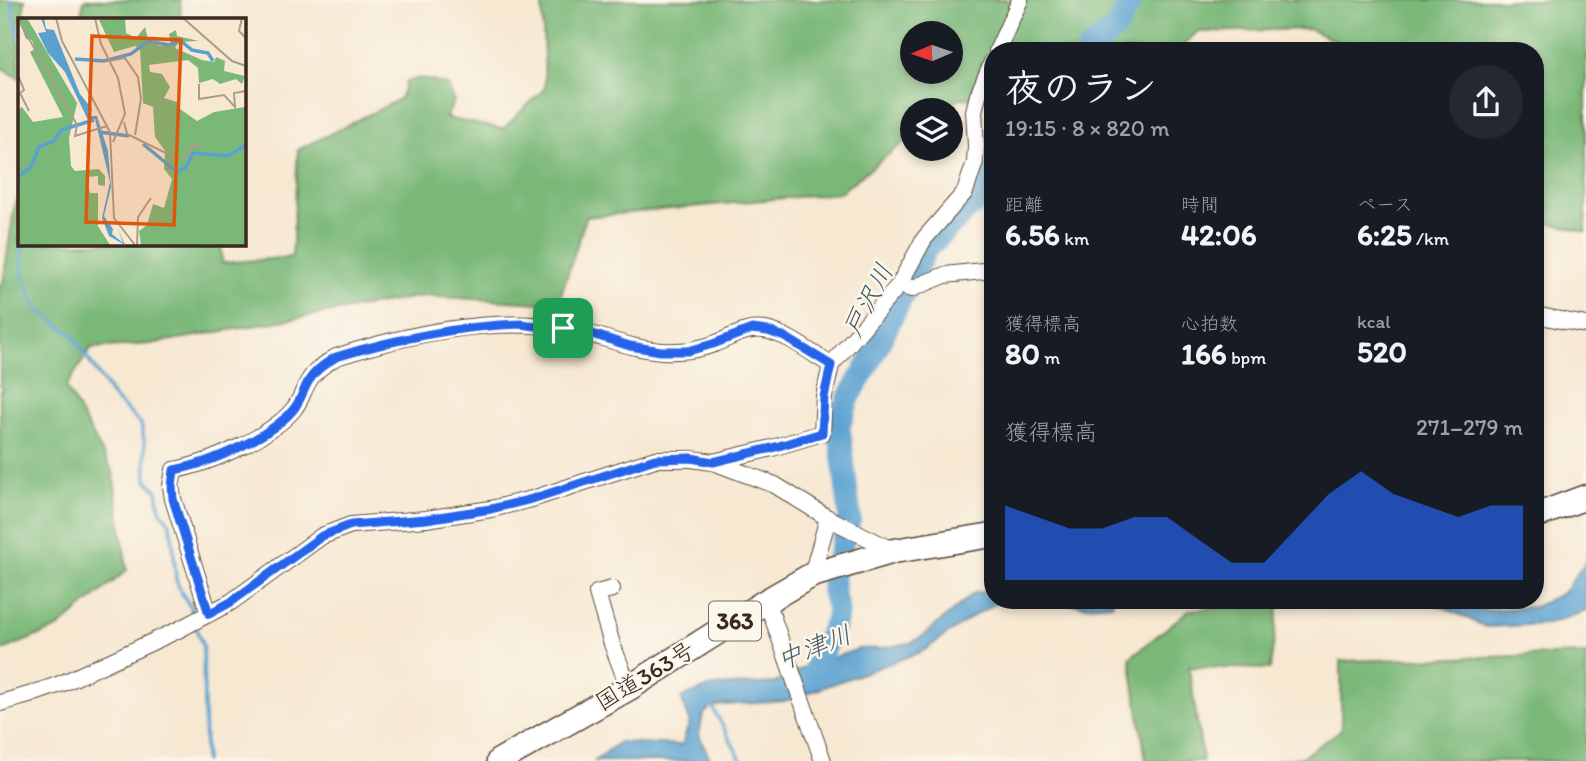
<!DOCTYPE html>
<html lang="ja">
<head>
<meta charset="utf-8">
<style>
	:root { --surface:#171b24; --page:#242831; --text:#f1f3f6; --muted:#9ea1a6; --accent:#2563eb }
	body { margin:0; font-family:Itim,"Klee One",sans-serif; background:var(--page); color:var(--text); height:100vh; display:flex; flex-direction:column; font-size:26px; white-space:nowrap }
	* { box-sizing:border-box; margin:0 }
	p { font-size:23px; color:var(--muted) }
	.icon { flex:none; width:38px; height:38px; fill:none; stroke:currentColor; stroke-width:2; stroke-linecap:round; stroke-linejoin:round }
	.map { position:relative; flex:1; overflow:hidden }
	.sheet { position:absolute; left:984px; top:42px; width:560px; height:567px; display:flex; flex-direction:column; background:var(--surface); border-radius:28px; box-shadow:0 4px 10px #0003 }
	.sheet>* { flex:none }
	.needle { width:46px; rotate:268deg }
	.controls { position:absolute; left:900px; top:21px; display:grid; gap:14px }
	.controls a { display:grid; place-items:center; width:63px; height:63px; border-radius:50%; background:var(--surface); box-shadow:0 4px 10px #0003; font-size:35px }
	.pin { position:absolute; display:grid; place-items:center; width:60px; height:60px; color:#fff; margin:-30px; border-radius:14px; box-shadow:0 4px 10px #0006 }
	.round { display:grid; place-items:center; flex:none; width:74px; height:74px; border-radius:37px; background:var(--page) }
	.overview { display:flex; align-items:center; justify-content:space-between; height:119px; padding:0 21px }
	h1 { font-size:38px; font-weight:700; line-height:52px }
	.stats { display:grid; grid-template-columns:repeat(3,1fr); gap:10px; height:119px; padding:7px 21px }
	.stats div { display:grid; align-content:center }
	.stats b { font-size:30px; font-weight:700 }
	.stats small { font-size:19px; font-weight:400 }
	.stats p { font-size:19px }
	.chart { height:196px; padding:14px 21px }
	.chart p { display:flex; justify-content:space-between }
	.chart svg { width:100%; height:126px; margin-top:7px; fill:var(--accent); opacity:.7 }
	.map>svg:first-child { display:block }
	.forest { fill:#7ab878; stroke:#5a714b; stroke-width:2; fill-rule:evenodd }
	.water { fill:#5aa1d0; stroke:#4a6677; stroke-width:2 }
	.lines { fill:none; stroke-linecap:round; stroke-linejoin:round }
	.stream { stroke:#5aa1d0; stroke-width:3.5 }
	.river { stroke:#5aa1d0; stroke-width:23 }
	.minor-casing { stroke:#574639; stroke-width:18 }
	.highway-casing { stroke:#574639; stroke-width:27 }
	.minor { stroke:#fff; stroke-width:16 }
	.highway { stroke:#fff; stroke-width:24 }
	.route-casing { stroke:#fff; stroke-width:14 }
	.route { stroke:#2563eb; stroke-width:9 }
	.labels { text-anchor:middle; stroke-width:5; stroke-linejoin:round; paint-order:stroke }
	.shield { fill:#fbf7ec; stroke:#75685c; stroke-width:2 }
	.shield-label { font-size:23px; font-weight:bold; fill:#3b2a1e }
	.street-label { font-size:24px; fill:#3b2a1e; stroke:#fbf7ec }
	.water-label { font-size:26px; font-style:italic; fill:#475a65; stroke:#fbf7ec }
	.inset-river { fill:none; stroke:#5aa1d0; stroke-width:3.5 }
	.inset-road { fill:none; stroke:#ac9c8a; stroke-width:2 }
	.view { fill:#df570d; fill-opacity:0.15; stroke:#df570d; stroke-width:3.5 }
	.inset-edge { fill:none; stroke:#3b2a1e; stroke-width:3.5 }
</style>
</head>
<body>
<div class="map">
<svg width="1586" height="761" viewBox="0 0 1586 761">
	<rect width="100%" height="100%" fill="#fbf7ec"/>
	<filter id="ink" filterUnits="userSpaceOnUse"><feTurbulence type="fractalNoise" baseFrequency=".0143" numOctaves="2"/><feDisplacementMap in="SourceGraphic" scale="14" xChannelSelector="R" yChannelSelector="G"/><feConvolveMatrix kernelMatrix="1 2 1 2 8 2 1 2 1" color-interpolation-filters="sRGB"/></filter>
	<filter id="wash" filterUnits="userSpaceOnUse"><feTurbulence type="fractalNoise" baseFrequency=".00686" numOctaves="4" result="noise"/><feDisplacementMap in="SourceGraphic" scale="28" xChannelSelector="R" yChannelSelector="G"/><feGaussianBlur stdDeviation="1.57" result="paint"/><feColorMatrix in="noise" values="0 0 0 0 0 0 0 0 0 0 0 0 0 0 0 0 0 1.4 0 .05"/><feComposite in="paint" operator="in"/></filter>
	<g filter="url(#wash)">
		<rect width="100%" height="100%" fill="#f7e8d2"/>
		<!-- forest -->
		<path class="forest" d="M0 0H25L22 19H19V78L2 68 0 70Z
			M84 0H180L181 19H80Z
			M542 0H1586V232L1535 220V51H1358L1309 29 1197 32 1178 51H992V100L960 98 944 110H912V136L839 193 586 217 558 304 422 296 150 344 91 348 66 387 113 472 127 570 58 628 0 651V393L3 388 0 386V284L3 283 15 201 19 198V243H221L222 263 292 257 298 150 400 99 406 82 420 78 448 85 454 101 446 118 503 129 545 88ZM912 33H950V72H912Z
			M1279 602 1270 669 1189 667 1203 761H1146L1130 658 1189 610Z
			M1586 654V761H1274L1302 757 1341 730V661Z"/>
		<!-- water -->
		<path class="water" d="M1586 561V611L1548 624 1486 627 1443 607 1418 600H1465L1484 610 1534 607 1563 593Z
			M992 591V600H1002L975 615 923 651 786 701 722 705 710 708 703 715 699 735 711 761H595L619 742 682 745 690 721 681 698 712 686 775 683 807 666 859 649 883 648 910 643 922 637 974 593Z
			M1045 600H1113V604L1085 606Z"/>
		<g class="lines">
			<!-- stream -->
			<path class="stream" d="M12 0 13 13 19 36
				M22 243V271L33 300 39 309 73 336 113 397 141 424 145 445 146 479 157 491 160 510 170 524 173 543 176 580 181 592 191 608 192 617
				M196 628 203 647 205 761
				M711 705 742 761"/>
			<!-- river -->
			<path class="river" d="M1088 51 1117 27 1131 0
				M816 674V666L836 621 838 609 833 592V575L850 518 839 426 849 397 869 363 926 249 983 195 992 176"/>
		</g>
	</g>
	<g filter="url(#ink)">
		<g class="lines">
			<!-- minor casing -->
			<g class="minor-casing">
				<path id="minor" d="M997 51 1020 0
					M899 285 911 289 945 275 992 270
					M1535 315 1586 325
					M713 462 772 448 822 433 824 397 831 365 899 285 924 239 965 192 975 162 976 146 974 111 978 95 992 62
					M812 575 828 518
					M612 589 597 593 612 644 629 688
					M765 602 772 616 823 761
					M209 614 173 499 171 486 174 470C208 464 270 437 293 410 300 402 303 391 308 382 315 370 325 364 336 357 408 334 487 317 563 328 596 333 628 349 662 351 679 352 698 350 714 344 732 337 746 327 765 330 788 334 811 353 831 365
					M0 703 29 695 63 683 178 630 231 602 322 536 351 525 426 519 491 509 532 499 655 459H691L713 462 775 485 828 518 894 551"/>
			</g>
			<!-- highway casing -->
			<g class="highway-casing">
				<path id="highway" d="M1535 516 1586 497
					M499 761 629 688 765 602 812 575 894 551 992 535"/>
			</g>
			<!-- minor -->
			<use href="#minor" class="minor"/>
			<!-- highway -->
			<use href="#highway" class="highway"/>
		</g>
	</g>
	<g class="lines" filter="url(#ink)">
		<!-- route casing -->
		<g class="route-casing">
			<path id="route" d="M521 324 589 333 630 346 661 351H688L713 344 752 329 768 331 785 337 831 365 824 397 822 433 772 448 713 462 691 458 655 459 532 499 491 509 426 519 351 525 322 536 231 602 209 614 173 499 172 486 174 470C209 464 270 437 293 410 300 402 303 391 308 382 315 370 325 364 336 357 396 339 458 326 521 324Z"/>
		</g>
		<!-- route -->
		<use href="#route" class="route"/>
	</g>
	<g class="labels">
		<!-- shield labels -->
		<rect class="shield" x="709" y="601.5" width="52" height="39" rx="5"/>
		<g class="shield-label">
			<text x="735" y="629">363</text>
		</g>
		<!-- street labels -->
		<g class="street-label">
			<text transform="translate(645 676) rotate(-31)" y="8">国道363号</text>
		</g>
		<!-- water labels -->
		<g class="water-label">
			<text transform="translate(868 300) rotate(-63)" y="9">戸沢川</text>
			<text transform="translate(814 647) rotate(-21)" y="9">中津川</text>
		</g>
	</g>
	<!-- overview -->
	<g transform="translate(18 18)">
		<rect width="228" height="228" fill="#f7e8d2"/>
		<path d="M0 0H9L59 85 51 120 53 148 57 153 81 151 87 158V168L80 167V158L68 159 72 175H80V208L92 227H0V92L4 89 15 104 45 99 12 34 17 31 14 22 8 21ZM107 0 108 15 118 20 127 9 130 21 142 28 153 25 151 16 158 12 159 18 181 23 160 24 157 30 184 42 196 44 198 39 207 43 206 53 227 58 224 66 218 61 202 66 195 61 181 65 180 50 170 42 131 47 132 54 144 56 152 69 146 80 162 85V91L179 103 196 94 227 89V227H123L121 213 129 207 135 186 146 190 154 161 146 151 147 133 137 119 135 89 125 85 122 31 117 28 96 34 81 2Z" fill="#7ab878"/>
		<path d="M23 0H26L28 11 36 12 62 76 74 91 73 98H79L90 133 93 169 86 198 95 211 94 216 105 225 100 211 107 227 91 218 84 200 92 164 77 101 70 102 47 54 30 35 20 15 28 14Z" fill="#5aa1d0"/>
		<path class="inset-river" d="M57 41 86 43 113 36 130 23 151 27 163 23 174 32 190 35 195 43M81 114 111 118M125 126 159 154 168 149 175 135 210 138 228 127M0 159 13 149 21 129 36 123 43 112 76 102"/>
		<path class="inset-road" d="M38 0 44 23 92 114 96 200 117 227M77 0 83 26 100 60 107 96 95 124M165 0 214 43 228 48M224 0 221 13 228 20M0 1 59 107 57 118 89 108M90 43 107 40 120 59 123 81 117 117M0 57 6 72 2 75 11 93M181 66V81L206 77 217 89 216 75 228 73M106 104 109 116 160 141 169 138 173 128 184 127M119 227 120 199 133 180"/>
		<path class="view" d="M74 18 163 22 156 207 68 204Z"/>
		<rect width="228" height="228" class="inset-edge"/>
	</g>
</svg>
<div class="controls">
<a><svg class="needle" viewBox="-14 -14 28 28"><path d="M0-13l5 13h-10z" fill="#e53935"/><path d="M0 13l5-13h-10z" fill="#9ea1a6"/></svg></a>
<a><svg class="icon" aria-label="layers" viewBox="0 0 24 24"><path d="M12 4l9 5-9 5-9-5zM3 14l9 5 9-5"/></svg></a>
</div>
<div class="pin" style="left:563px;top:328px;background:#1e9e55"><svg class="icon" aria-label="arrive" viewBox="0 0 24 24"><path d="M6 21V4h12l-3 4 3 4H6"/></svg></div>
<section class="sheet">
<div class="overview"><div><h1>夜のラン</h1><p>19:15 · 8 × 820 m</p></div><a class="round"><svg class="icon" aria-label="share" viewBox="0 0 24 24"><path d="M12 15V3M7 8l5-5 5 5M5 13v7h14v-7"/></svg></a></div>
<div class="stats">
<div><p>距離</p><b>6.56<small> km</small></b></div>
<div><p>時間</p><b>42:06</b></div>
<div><p>ペース</p><b>6:25<small> /km</small></b></div>
</div>
<div class="stats">
<div><p>獲得標高</p><b>80<small> m</small></b></div>
<div><p>心拍数</p><b>166<small> bpm</small></b></div>
<div><p>kcal</p><b>520</b></div>
</div>
<div class="chart"><p><span>獲得標高</span>271–279 m</p>
<svg viewBox="0 0 160 44" preserveAspectRatio="none"><path d="M0 44V18L10 22L20 26L30 26L40 22L50 22L60 30L70 38L80 38L90 26L100 14L110 6L120 14L130 18L140 22L150 18L160 18V44z"/></svg>
</div>
</section>
</div>
</body>
</html>
